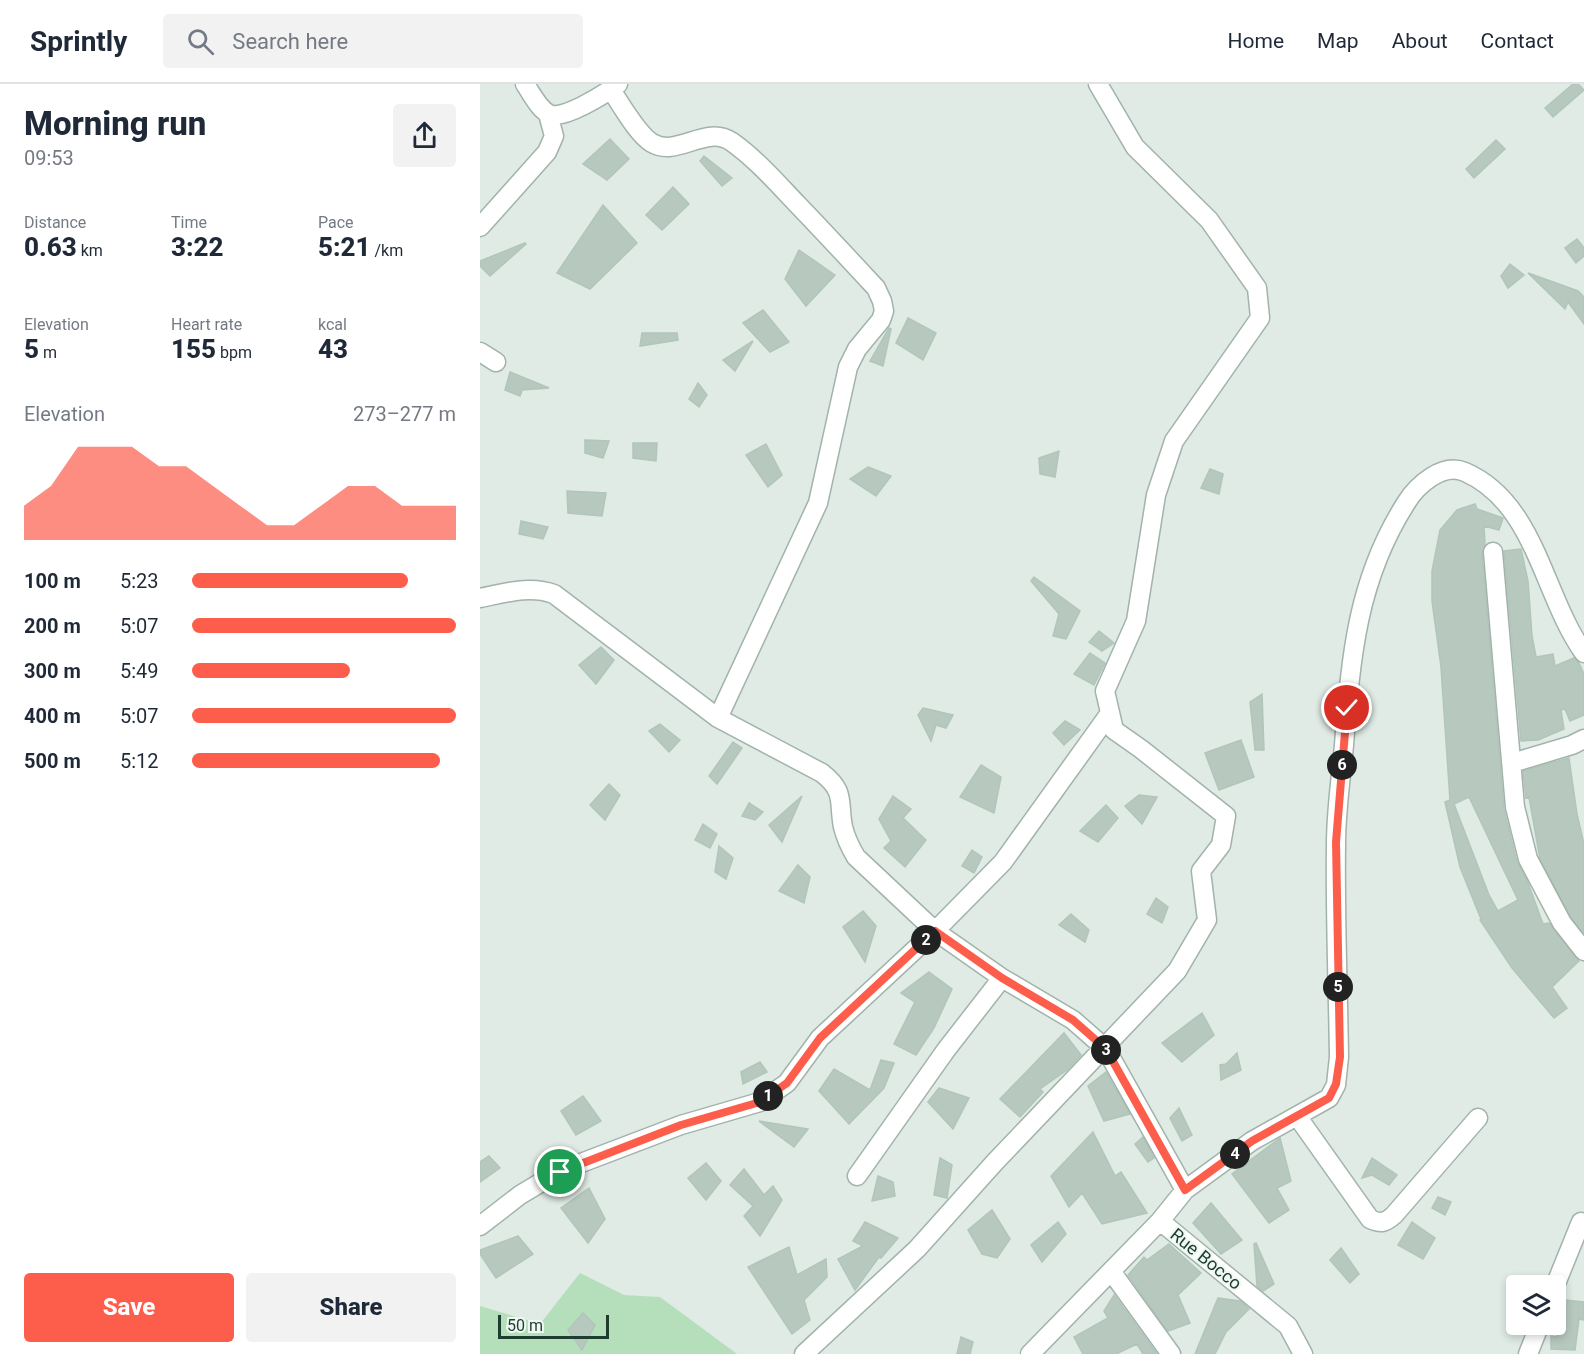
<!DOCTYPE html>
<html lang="en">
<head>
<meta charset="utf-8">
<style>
	:root { --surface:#fff; --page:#f2f2f3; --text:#1f2937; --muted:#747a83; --line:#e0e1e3; --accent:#fd5d4b }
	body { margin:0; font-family:Roboto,sans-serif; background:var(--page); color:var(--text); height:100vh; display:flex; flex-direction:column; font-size:22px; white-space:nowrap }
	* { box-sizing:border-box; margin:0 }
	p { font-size:20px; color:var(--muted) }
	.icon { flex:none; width:33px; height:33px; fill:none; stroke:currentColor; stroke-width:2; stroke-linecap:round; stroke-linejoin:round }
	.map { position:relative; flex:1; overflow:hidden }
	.side { display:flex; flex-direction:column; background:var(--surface); width:480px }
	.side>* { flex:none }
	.controls { position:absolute; left:1026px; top:1191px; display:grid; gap:12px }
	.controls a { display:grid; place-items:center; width:60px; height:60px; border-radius:6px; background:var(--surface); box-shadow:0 3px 9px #0003; font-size:30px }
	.scale { position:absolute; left:18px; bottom:15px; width:111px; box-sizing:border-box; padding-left:6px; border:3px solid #1e3d30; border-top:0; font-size:16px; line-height:21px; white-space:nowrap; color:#1e3d30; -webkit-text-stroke:4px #eff8f2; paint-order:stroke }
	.pin { position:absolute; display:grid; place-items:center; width:51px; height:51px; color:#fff; margin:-26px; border:3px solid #fff; border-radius:50%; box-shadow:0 2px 6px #0007 }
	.km { position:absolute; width:30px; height:30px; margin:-15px; border-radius:50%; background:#222; color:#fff; font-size:16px; line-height:30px; text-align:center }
	.round { display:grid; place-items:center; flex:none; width:63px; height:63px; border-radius:6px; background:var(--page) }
	.head { display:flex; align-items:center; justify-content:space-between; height:102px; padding:0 24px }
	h1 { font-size:33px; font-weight:800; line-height:45px }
	.metrics { display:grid; grid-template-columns:repeat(3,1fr); gap:9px; height:102px; padding:6px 24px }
	.metrics div { display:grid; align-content:center }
	.metrics b { font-size:26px; font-weight:800 }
	.metrics small { font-size:16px; font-weight:400 }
	.metrics p { font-size:16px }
	.chart { height:168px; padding:12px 24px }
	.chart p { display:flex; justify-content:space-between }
	.chart svg { width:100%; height:108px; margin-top:6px; fill:var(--accent); opacity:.7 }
	.action { display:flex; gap:12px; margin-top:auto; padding:12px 24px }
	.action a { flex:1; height:69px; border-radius:6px; background:var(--accent); color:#fff; font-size:24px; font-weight:800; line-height:69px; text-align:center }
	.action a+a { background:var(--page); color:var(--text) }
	ul { padding:0 24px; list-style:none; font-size:20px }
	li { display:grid; grid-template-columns:96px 72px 1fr; align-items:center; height:45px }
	li i { height:15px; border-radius:8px; background:var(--accent) }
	header { display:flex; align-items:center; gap:36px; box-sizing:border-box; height:84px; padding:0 30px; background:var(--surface); border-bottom:2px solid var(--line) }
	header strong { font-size:28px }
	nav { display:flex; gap:33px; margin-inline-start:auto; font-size:21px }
	.search { width:420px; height:54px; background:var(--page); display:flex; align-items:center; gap:15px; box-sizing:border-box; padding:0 21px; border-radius:6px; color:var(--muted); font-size:22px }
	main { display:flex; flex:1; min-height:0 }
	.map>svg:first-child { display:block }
	.green { fill:#b5dfbb }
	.building { fill:#b7c9bf; stroke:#b1c5ba; stroke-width:1.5; fill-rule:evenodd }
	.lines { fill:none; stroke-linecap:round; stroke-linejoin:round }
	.minor-casing { stroke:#a1b3aa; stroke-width:21 }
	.minor { stroke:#fff; stroke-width:18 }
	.route-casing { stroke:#fff; stroke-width:12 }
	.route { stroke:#fd5d4b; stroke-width:8 }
	.labels { text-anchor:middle; stroke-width:4.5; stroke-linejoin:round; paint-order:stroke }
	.street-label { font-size:18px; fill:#1e3d30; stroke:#eff8f2 }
</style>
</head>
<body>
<header>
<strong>Sprintly</strong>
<div class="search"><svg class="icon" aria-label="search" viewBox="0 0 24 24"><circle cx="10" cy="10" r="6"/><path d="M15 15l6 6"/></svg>Search here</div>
<nav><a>Home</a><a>Map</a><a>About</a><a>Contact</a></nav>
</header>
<main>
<section class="side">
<div class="head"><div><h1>Morning run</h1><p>09:53</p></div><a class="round"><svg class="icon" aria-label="share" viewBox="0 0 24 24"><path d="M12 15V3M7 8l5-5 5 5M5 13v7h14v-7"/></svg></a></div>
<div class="metrics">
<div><p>Distance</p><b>0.63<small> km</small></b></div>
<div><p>Time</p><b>3:22</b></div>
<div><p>Pace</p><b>5:21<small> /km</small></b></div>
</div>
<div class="metrics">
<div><p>Elevation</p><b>5<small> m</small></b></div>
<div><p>Heart rate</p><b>155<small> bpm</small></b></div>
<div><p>kcal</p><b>43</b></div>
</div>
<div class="chart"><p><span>Elevation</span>273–277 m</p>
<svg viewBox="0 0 160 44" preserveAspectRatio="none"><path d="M0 44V30L10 22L20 6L30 6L40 6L50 14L60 14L70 22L80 30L90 38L100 38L110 30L120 22L130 22L140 30L150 30L160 30V44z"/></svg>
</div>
<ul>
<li><b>100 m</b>5:23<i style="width:82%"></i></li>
<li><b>200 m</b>5:07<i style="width:100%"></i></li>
<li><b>300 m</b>5:49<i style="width:60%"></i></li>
<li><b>400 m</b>5:07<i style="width:100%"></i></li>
<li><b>500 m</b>5:12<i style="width:94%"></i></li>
</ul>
<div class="action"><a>Save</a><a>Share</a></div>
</section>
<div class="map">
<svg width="1104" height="1270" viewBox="0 0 1104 1270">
	<rect width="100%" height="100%" fill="#dfebe4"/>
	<!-- green -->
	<path class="green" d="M100 1189 144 1211 180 1213 257 1270H0V1222L60 1240Z"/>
	<!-- building -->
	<path class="building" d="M1093 0H1098L1104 6 1073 33 1065 24Z
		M130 55 149 75 127 96 103 80Z
		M1016 56 1025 65 994 94 986 85Z
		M224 72 252 94 242 102 220 77Z
		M193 103 209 120 182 146 166 131Z
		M123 121 157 159 110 205 77 189Z
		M1097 155 1104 164V172L1096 179 1085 164Z
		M45 159 46 160 10 192 0 182V177Z
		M319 166 355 191 326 222 305 195Z
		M1030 180 1044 191 1028 204 1021 192Z
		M1048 189 1098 207 1104 213V240L1088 218 1085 225Z
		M283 226 309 258 290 268 263 239Z
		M428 234 456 249 443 276 416 259Z
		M409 244 411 245 403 282 390 277Z
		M162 249H197L198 256 160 262Z
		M273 257 255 287 243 276Z
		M30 288 69 304 42 306 40 312 25 306Z
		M218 299 227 311 219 323 209 315Z
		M105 356 129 357 123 374 105 369Z
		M153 359H177L176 377 153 374Z
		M286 360 302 391 288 403 266 371Z
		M579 367 575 393 560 390 559 374Z
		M388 383 411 392 396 412 370 395Z
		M730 385 743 390 739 410 721 404Z
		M87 407 126 409 122 432 88 429Z
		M995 420 997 425 1023 434 1019 446 1004 442 1005 461 1002 469 1024 726 1037 778 1047 796 1063 840 1069 839 1099 877 1072 903 1087 924 1074 934 1032 884 1000 836 1001 835 980 783 965 718 970 716 961 583 952 517V487L960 446 977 426ZM989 713 1038 816 1018 827 1009 811 974 720Z
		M41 437 68 443 63 455 39 450Z
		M1041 465 1048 497 1052 552 1056 573 1073 570 1075 582 1094 574 1099 579 1104 590V631L1090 637 1085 625 1081 626 1084 645 1058 656 1041 657 1024 467Z
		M554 493 600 527 586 555 573 552 579 530 551 497Z
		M619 547 634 559 622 567 609 558Z
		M121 563 134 576 116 600 99 581Z
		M610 569 625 579 614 601 594 590Z
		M782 610 784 666H775L770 618Z
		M443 624 473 631 466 644 456 641 451 657 438 631Z
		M585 637 600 646 584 661 573 649Z
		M180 640 200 656 189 668 169 647Z
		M761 656 774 693 739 706 725 669Z
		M253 658 262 664 237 700 229 692Z
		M1089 674 1097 730 1104 760V849L1091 833 1060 775 1049 713 1046 714 1043 687Z
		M501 681 521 693 514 729 480 713Z
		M129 700 140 711 125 736 110 721Z
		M659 711 677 713 662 740 645 722Z
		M322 712 302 758 289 741Z
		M413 712 431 725 423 734 446 756 425 783 404 764 411 757 399 735Z
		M269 719 283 728 275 736 262 732Z
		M626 721 638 734 618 758 600 747Z
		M223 740 237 750 230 764 215 756Z
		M239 762 253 774 246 795 235 788Z
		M492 766 502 773 494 789 482 782Z
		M318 781 330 793 324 819 299 807Z
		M676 814 688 823 682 839 667 830Z
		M383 827 396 842 385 878 363 843Z
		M591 830 609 846 605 858 579 841Z
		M449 888 472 905 454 944 436 971 414 960 435 918 421 909Z
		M722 929 734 951 702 978 682 959Z
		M584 949 601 971 587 986 560 1005 563 1008 540 1033 520 1015Z
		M757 969 761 986 741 996 740 981 746 980Z
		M401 976 414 979 404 1004 369 1040 339 1007 354 985 390 1006Z
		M280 978 287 988 263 1000 261 988Z
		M626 988 650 1030 624 1037 608 1002Z
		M459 1004 489 1014 473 1045 448 1018Z
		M103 1012 121 1037 96 1051 81 1027Z
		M699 1024 712 1051 702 1057 690 1034Z
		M279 1037 328 1045 314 1063Z
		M613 1048 635 1092 641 1088 667 1129 622 1140 602 1109 589 1123 571 1092Z
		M663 1053 674 1074 668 1078 655 1060Z
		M800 1054 811 1097 797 1104 809 1126 789 1139 752 1090Z
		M9 1072 20 1084 0 1098V1078Z
		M460 1074 472 1081 467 1114 454 1111Z
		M892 1074 917 1091 909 1101 892 1091 882 1094Z
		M226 1079 241 1097 226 1116 208 1094Z
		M264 1085 284 1111 293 1102 302 1116 280 1152 264 1132 273 1122 250 1101Z
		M398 1092 413 1098 415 1112 392 1117Z
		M109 1104 125 1135 108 1159 81 1124Z
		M958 1113 971 1118 965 1131 952 1124Z
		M731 1119 762 1156 741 1170 713 1139Z
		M512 1126 530 1155 517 1174 502 1170 488 1146Z
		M385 1138 418 1154 401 1174 399 1173 375 1206 358 1175 383 1162 373 1157Z
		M578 1138 586 1150 562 1178 551 1161Z
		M932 1138 955 1154 943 1175 918 1161Z
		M38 1152 53 1170 16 1194 0 1170V1166Z
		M776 1159 794 1200 783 1207 777 1202 774 1160Z
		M689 1160 721 1189 698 1211 710 1239 688 1247 648 1191 664 1173 667 1176Z
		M309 1163 317 1191 346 1175 347 1193 324 1216 330 1236 312 1250 268 1183Z
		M861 1164 879 1190 870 1199 850 1176Z
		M634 1211 677 1270H663L657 1260 636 1270H603L594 1253 628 1234 624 1227Z
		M738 1214 760 1217 769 1225 746 1248 735 1270H715Z
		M1085 1216 1104 1218V1236L1099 1235 1095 1266 1071 1265V1252L1077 1253Z
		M103 1229 115 1241 102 1266 88 1246Z
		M481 1253 493 1258 490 1270H477Z"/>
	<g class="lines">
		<!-- minor casing -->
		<g class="minor-casing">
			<path id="minor" d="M45 0C51 9 59 25 69 30 83 37 126 9 138 0
				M131 6C141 20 157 50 172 59 197 74 226 40 252 58 276 75 297 99 318 121 344 148 370 176 396 204L402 217 404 227 401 236 377 265 368 283 338 419 238 634
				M0 143 67 68 74 52 68 30
				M0 268 16 278
				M1013 468 1035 723 1048 775 1082 839 1104 867
				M0 514C25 509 50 501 74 510L238 634 342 689C366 708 358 717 363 743 366 755 370 763 376 773L455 847 522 894 593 936 626 965 705 1106
				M1032 679 1092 661 1104 655
				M817 1032 890 1135C901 1140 905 1139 914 1131L998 1034
				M377 1092 466 966 522 894
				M680 1137 808 1242 823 1270
				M0 1142 40 1111 80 1087 201 1041 280 1018 307 999 340 954 455 847 523 778 630 629
				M631 1187 691 1270
				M1075 1202 1101 1138
				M324 1270 437 1165 515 1078 697 887 727 836 721 787 741 761 746 732 661 665 634 646 625 607 656 537 676 411 694 357 780 234 777 204 729 136 655 63 618 0
				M550 1270 680 1137 705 1106 772 1057 849 1014 856 1001 859 973C858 902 855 831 856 760 856 727 861 694 864 661 871 572 877 496 926 419 937 401 963 378 985 388 1056 419 1063 512 1104 569
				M1048 1270 1060 1240"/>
		</g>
		<!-- minor -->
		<use href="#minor" class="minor"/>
	</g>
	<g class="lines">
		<!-- route casing -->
		<g class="route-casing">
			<path id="route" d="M80 1088 201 1041 280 1018 307 999 340 954 455 847 522 894 593 936 626 965 705 1106 772 1057 849 1014 856 1000 860 973 856 758 867 624"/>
		</g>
		<!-- route -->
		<use href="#route" class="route"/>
	</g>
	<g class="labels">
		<!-- street labels -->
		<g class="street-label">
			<text transform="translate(726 1175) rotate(39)" y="6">Rue Bocco</text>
		</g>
	</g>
</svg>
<div class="controls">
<a><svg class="icon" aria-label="layers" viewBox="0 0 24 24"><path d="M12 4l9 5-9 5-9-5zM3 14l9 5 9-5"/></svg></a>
</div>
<div class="scale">50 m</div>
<div class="pin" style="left:80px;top:1088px;background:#1e9e55"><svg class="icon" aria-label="arrive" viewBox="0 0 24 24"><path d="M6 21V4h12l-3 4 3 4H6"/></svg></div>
<div class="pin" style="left:867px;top:624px;background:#d93025"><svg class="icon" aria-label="check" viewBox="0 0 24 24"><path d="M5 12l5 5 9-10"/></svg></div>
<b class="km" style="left:288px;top:1012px">1</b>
<b class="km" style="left:446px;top:856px">2</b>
<b class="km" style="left:626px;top:966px">3</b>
<b class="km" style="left:755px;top:1070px">4</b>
<b class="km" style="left:858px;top:903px">5</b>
<b class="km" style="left:862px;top:681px">6</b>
</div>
</main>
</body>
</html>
